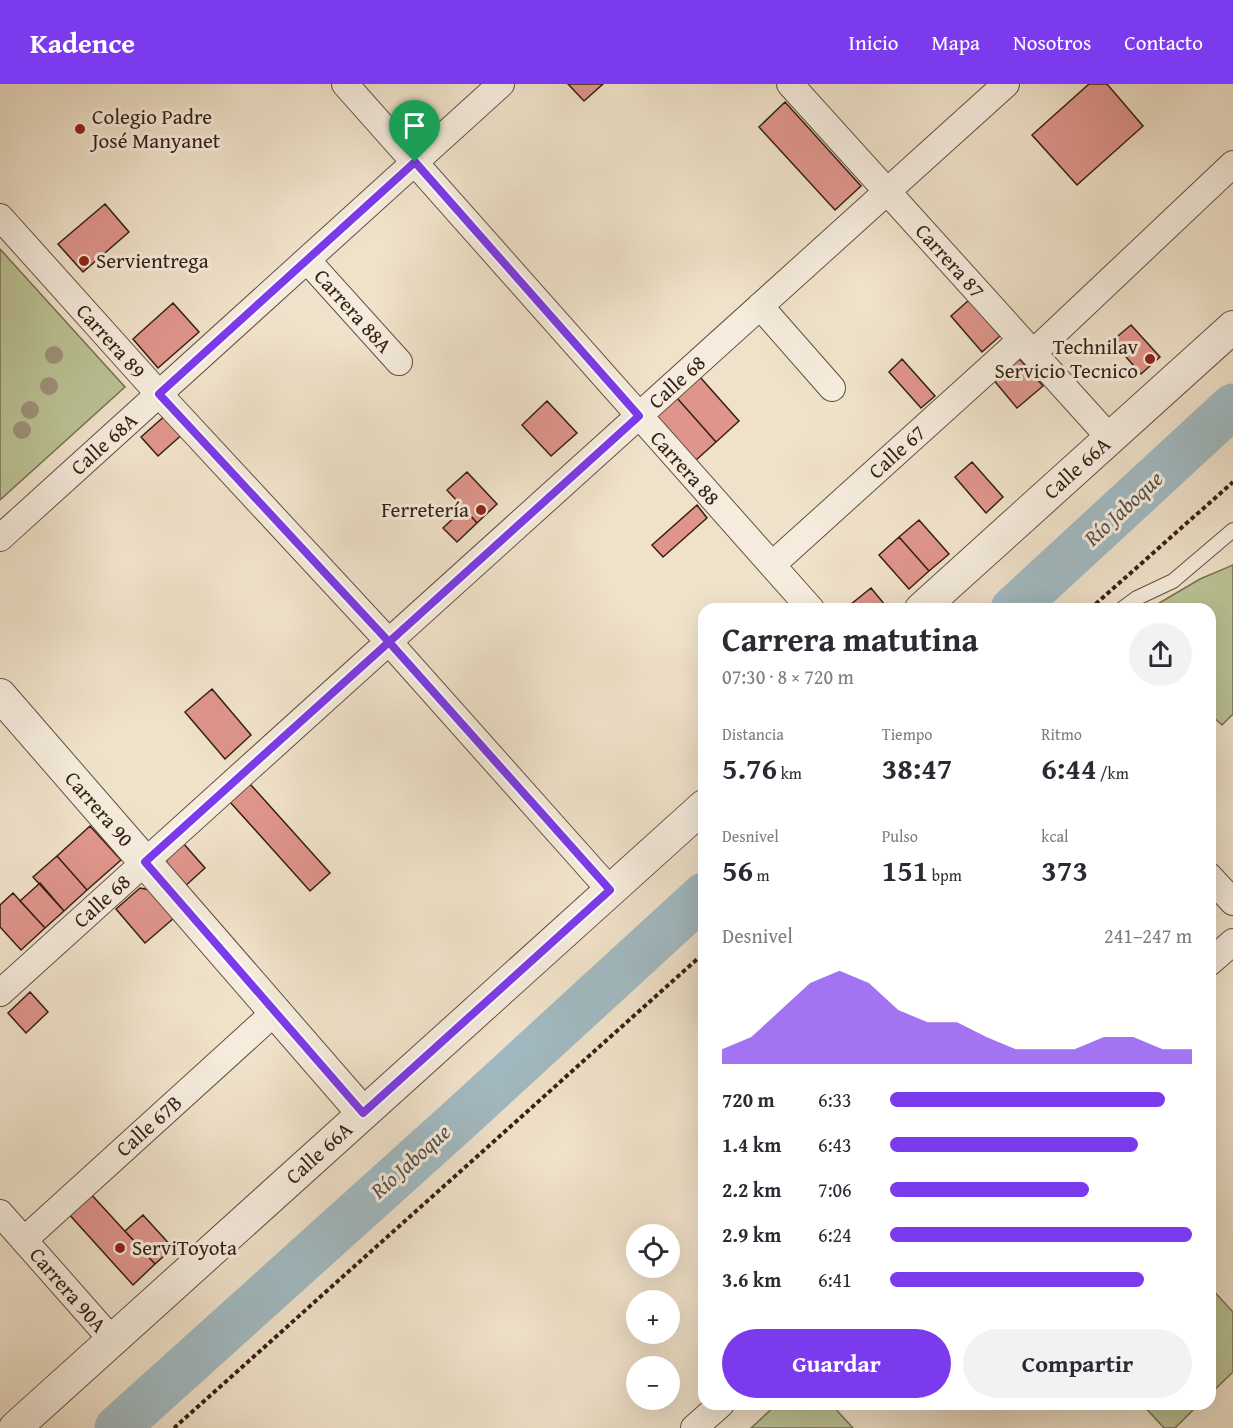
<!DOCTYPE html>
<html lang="es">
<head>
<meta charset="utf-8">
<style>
	:root { --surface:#fff; --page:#f2f2f3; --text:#2b2b33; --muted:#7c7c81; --accent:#7c3aed }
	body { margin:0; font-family:"Gentium Book Plus",serif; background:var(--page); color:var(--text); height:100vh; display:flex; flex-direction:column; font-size:22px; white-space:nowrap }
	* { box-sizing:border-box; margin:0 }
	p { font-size:20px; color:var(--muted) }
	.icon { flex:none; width:33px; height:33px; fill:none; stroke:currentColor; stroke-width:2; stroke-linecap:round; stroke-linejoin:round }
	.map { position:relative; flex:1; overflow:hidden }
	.details { position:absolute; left:698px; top:519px; width:518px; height:807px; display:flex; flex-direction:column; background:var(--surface); border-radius:18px; box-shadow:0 6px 24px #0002 }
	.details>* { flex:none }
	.fabs { position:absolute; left:626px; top:1140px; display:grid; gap:12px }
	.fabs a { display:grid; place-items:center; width:54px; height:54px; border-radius:50%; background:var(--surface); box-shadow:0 6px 24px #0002; font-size:30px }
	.pin { position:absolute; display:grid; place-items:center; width:51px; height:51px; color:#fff; margin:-62px -26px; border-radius:50% 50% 50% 0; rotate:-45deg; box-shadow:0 0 6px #0007 }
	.pin .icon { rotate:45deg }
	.round { display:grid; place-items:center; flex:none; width:63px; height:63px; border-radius:32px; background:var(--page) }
	.headline { display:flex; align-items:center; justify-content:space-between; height:102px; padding:0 24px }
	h1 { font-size:33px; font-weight:600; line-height:45px }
	.metrics { display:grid; grid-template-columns:repeat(3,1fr); gap:9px; height:102px; padding:6px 24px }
	.metrics div { display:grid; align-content:center }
	.metrics b { font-size:30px; font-weight:600 }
	.metrics small { font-size:16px; font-weight:400 }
	.metrics p { font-size:16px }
	.chart { height:168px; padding:12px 24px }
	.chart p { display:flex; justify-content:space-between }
	.chart svg { width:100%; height:108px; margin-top:6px; fill:var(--accent); opacity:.7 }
	.button { display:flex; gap:12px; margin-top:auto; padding:12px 24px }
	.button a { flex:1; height:69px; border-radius:36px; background:var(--accent); color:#fff; font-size:24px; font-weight:600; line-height:69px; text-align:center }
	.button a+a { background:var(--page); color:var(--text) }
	ul { padding:0 24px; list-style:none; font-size:20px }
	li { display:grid; grid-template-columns:96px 72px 1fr; align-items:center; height:45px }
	li i { height:15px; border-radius:8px; background:var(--accent) }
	header { display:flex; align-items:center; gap:36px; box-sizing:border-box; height:84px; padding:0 30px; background:var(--accent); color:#fff }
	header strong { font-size:28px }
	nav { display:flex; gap:33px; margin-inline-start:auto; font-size:21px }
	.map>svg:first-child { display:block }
	.green { fill:#bbc395; stroke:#787154; stroke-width:1.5 }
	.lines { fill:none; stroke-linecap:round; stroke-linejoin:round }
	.river { stroke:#a1bac2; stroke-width:45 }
	.building { fill:#e0958c; stroke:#351f13; stroke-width:1.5 }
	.service-casing { stroke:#645041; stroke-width:16 }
	.minor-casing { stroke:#645041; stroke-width:28 }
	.tertiary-casing { stroke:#645041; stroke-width:34 }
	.path { stroke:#351f13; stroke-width:4; stroke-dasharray:4.5 3; stroke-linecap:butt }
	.service { stroke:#f5ecdd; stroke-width:14 }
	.minor { stroke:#f5ecdd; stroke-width:26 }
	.tertiary { stroke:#f5ecdd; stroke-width:32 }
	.tree { fill:#9f927b }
	.route-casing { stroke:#fff; stroke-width:12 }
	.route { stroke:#7c3aed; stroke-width:8 }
	.poi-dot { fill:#8f2418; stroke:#f5ecdd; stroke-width:2 }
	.labels { text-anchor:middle; stroke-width:6; stroke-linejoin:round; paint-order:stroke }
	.poi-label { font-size:21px; fill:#351f13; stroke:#f5ecdd; text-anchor:start }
	.street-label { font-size:21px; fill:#351f13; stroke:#f5ecdd }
	.water-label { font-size:22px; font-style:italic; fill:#554e48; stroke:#f5ecdd }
</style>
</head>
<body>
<header>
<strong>Kadence</strong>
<nav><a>Inicio</a><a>Mapa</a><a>Nosotros</a><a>Contacto</a></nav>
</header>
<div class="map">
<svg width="1233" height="1344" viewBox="0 0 1233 1344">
	<rect width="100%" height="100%" fill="#f0e2ca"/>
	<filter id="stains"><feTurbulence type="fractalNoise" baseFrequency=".00333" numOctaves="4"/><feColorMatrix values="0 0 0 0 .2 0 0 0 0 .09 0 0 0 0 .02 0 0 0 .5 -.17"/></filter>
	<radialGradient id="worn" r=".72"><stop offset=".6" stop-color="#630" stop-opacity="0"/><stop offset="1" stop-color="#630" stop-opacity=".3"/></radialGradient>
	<!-- green -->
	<path class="green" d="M0 165 125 303 0 416Z
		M1233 481V630L1222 641 1209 629V525H1149L1200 495Z
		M1209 1202 1233 1228V1288L1209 1311Z
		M777 1320H831L853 1344H751Z
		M1142 1320H1199L1175 1344H1164Z"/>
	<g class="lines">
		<!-- river -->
		<path class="river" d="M1013 525 1233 322
			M117 1344 462 1033 704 811"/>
	</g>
	<!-- building -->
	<path class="building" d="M568 0H603L584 17Z
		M1089 0H1107L1143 42 1077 101 1032 51Z
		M785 18 861 102 835 126 759 43Z
		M105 120 129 148 83 188 58 160Z
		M969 216 1000 252 982 268 951 232Z
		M173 219 199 248 158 284 133 255Z
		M1131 241 1160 273 1141 290 1112 257Z
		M1017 272 1043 302 1017 324 992 294Z
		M902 275 935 312 921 324 889 288Z
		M700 293 739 337 716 358 677 314Z
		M677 314 716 358 695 377 656 333Z
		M547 317 577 349 551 372 522 341Z
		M168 329 185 348 158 372 141 353Z
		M972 378 1003 413 986 429 955 393Z
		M467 388 497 420 477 439 447 406Z
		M697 421 707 434 663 473 652 461Z
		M464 424 477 439 457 458 443 444Z
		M919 436 949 470 929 487 899 453Z
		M899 453 929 487 909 505 879 471Z
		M871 504 886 522 882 525H845Z
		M212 605 251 651 225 675 185 628Z
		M250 700 330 789 310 807 230 718Z
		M90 742 121 776 87 806 57 772Z
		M183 759 205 784 183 804 165 785 167 774Z
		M57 772 87 806 64 827 33 793Z
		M40 799 64 827 45 844 20 817Z
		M140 804 150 806 174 834 145 859 116 825Z
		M13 809 45 844 21 866 0 843V821Z
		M30 908 48 928 26 949 8 929Z
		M89 1108 155 1180 133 1201 67 1128Z
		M143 1131 173 1164 155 1180 125 1147Z"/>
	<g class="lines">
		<!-- service casing -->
		<g class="service-casing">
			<path id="service" d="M1122 525 1137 514 1173 497 1233 446"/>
		</g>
		<!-- minor casing -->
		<g class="minor-casing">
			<path id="minor" d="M345 0 811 525
				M790 0 1110 354
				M0 133 159 310 389 558 610 806
				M307 176 399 278
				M760 222 832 304
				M1033 269 1233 80
				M0 454 501 0
				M773 480 1021 256
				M1209 792 1233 818
				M1209 879 1233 858
				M0 909 1006 0
				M0 1129 112 1256
				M24 1156 275 928
				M694 1344 721 1320"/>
		</g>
		<!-- tertiary casing -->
		<g class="tertiary-casing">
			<path id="tertiary" d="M921 525 1233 243
				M0 611 363 1029
				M15 1344 704 722"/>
		</g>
		<!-- path -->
		<path class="path" d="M1090 525 1233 398
			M174 1344 704 869"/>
		<!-- service -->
		<use href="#service" class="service"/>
		<!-- minor -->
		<use href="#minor" class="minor"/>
		<!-- tertiary -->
		<use href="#tertiary" class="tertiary"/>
	</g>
	<!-- trees -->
	<g class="tree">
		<circle cx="54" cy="271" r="9"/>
		<circle cx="49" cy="302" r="9"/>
		<circle cx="30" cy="326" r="9"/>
		<circle cx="22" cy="346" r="9"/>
	</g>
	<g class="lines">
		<!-- route casing -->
		<g class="route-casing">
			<path id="route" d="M415 78 159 310 389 558 145 778 363 1029 610 806 389 558 639 332 415 78"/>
		</g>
		<!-- route -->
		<use href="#route" class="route"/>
	</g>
	<!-- markers -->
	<g class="poi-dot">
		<circle cx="80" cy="45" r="6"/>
		<circle cx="84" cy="177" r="6"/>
		<circle cx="1150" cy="275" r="6"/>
		<circle cx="481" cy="426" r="6"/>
		<circle cx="120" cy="1164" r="6"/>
	</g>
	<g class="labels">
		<!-- poi labels -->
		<g class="poi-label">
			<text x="92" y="40">Colegio Padre<tspan x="92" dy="24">José Manyanet</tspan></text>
			<text x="96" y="184">Servientrega</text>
			<text x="1138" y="270" text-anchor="end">Technilav<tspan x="1138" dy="24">Servicio Tecnico</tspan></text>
			<text x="469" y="433" text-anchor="end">Ferretería</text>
			<text x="132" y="1171">ServiToyota</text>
		</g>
		<!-- street labels -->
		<g class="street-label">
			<text transform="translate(950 177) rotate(48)" y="7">Carrera 87</text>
			<text transform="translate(353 227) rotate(48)" y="7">Carrera 88A</text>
			<text transform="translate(111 257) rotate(48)" y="7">Carrera 89</text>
			<text transform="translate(677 298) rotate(-42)" y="7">Calle 68</text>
			<text transform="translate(104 360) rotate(-42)" y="7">Calle 68A</text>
			<text transform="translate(897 368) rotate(-42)" y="7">Calle 67</text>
			<text transform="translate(685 384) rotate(48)" y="7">Carrera 88</text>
			<text transform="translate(1077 384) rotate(-42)" y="7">Calle 66A</text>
			<text transform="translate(99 725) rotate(49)" y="7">Carrera 90</text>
			<text transform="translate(102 817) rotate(-42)" y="7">Calle 68</text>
			<text transform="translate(149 1042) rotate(-42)" y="7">Calle 67B</text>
			<text transform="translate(319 1069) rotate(-42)" y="7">Calle 66A</text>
			<text transform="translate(68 1206) rotate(49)" y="7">Carrera 90A</text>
		</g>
		<!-- water labels -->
		<g class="water-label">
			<text transform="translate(1123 424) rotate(-43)" y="8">Río Jaboque</text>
			<text transform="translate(410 1077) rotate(-42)" y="8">Río Jaboque</text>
		</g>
	</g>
	<rect width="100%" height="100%" filter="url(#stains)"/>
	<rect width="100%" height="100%" fill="url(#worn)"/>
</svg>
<div class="fabs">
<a><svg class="icon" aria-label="locate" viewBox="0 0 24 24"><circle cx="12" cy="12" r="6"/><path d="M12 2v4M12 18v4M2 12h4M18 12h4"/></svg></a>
<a>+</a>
<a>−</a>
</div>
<div class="pin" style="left:415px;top:78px;background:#1e9e55"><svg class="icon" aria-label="arrive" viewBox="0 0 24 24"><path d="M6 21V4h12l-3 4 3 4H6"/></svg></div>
<section class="details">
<div class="headline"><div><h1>Carrera matutina</h1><p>07:30 · 8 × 720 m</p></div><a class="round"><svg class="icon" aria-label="share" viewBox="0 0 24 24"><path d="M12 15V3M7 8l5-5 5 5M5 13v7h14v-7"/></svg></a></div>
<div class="metrics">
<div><p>Distancia</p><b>5.76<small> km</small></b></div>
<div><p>Tiempo</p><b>38:47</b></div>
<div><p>Ritmo</p><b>6:44<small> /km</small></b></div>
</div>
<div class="metrics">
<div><p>Desnivel</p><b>56<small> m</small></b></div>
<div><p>Pulso</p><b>151<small> bpm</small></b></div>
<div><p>kcal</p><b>373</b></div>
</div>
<div class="chart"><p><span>Desnivel</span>241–247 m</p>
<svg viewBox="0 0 160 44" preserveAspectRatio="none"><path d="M0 44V38L10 33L20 22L30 11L40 6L50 11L60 22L70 27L80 27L90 33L100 38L110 38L120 38L130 33L140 33L150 38L160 38V44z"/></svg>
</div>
<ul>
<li><b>720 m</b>6:33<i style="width:91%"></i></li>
<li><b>1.4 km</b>6:43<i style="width:82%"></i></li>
<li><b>2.2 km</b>7:06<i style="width:66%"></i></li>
<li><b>2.9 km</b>6:24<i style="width:100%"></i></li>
<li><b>3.6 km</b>6:41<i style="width:84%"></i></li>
</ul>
<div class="button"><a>Guardar</a><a>Compartir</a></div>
</section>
</div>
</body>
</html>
